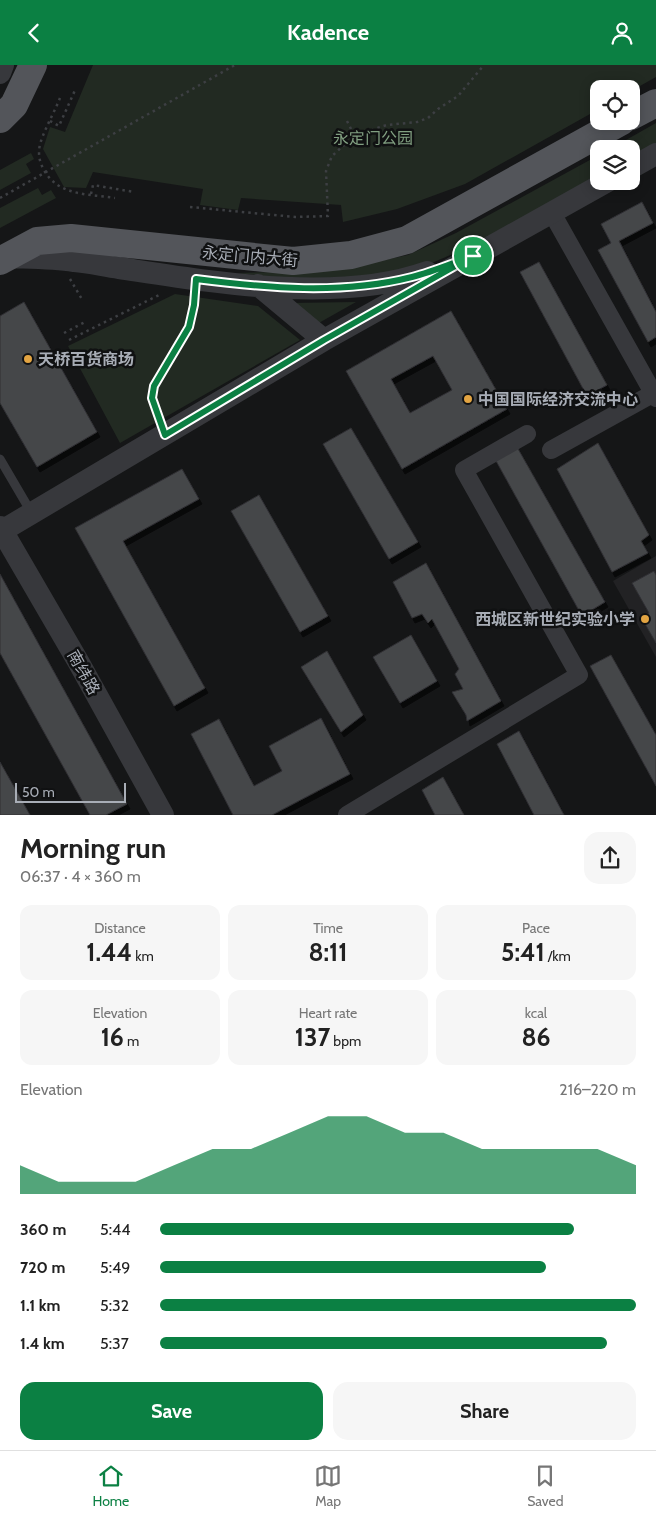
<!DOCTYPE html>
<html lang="en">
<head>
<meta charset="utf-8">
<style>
	:root { --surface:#fff; --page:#f6f6f6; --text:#222; --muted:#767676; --line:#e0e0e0; --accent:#0b8043 }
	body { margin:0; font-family:Cabin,"Noto Sans SC",sans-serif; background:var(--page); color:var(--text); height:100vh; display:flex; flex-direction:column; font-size:19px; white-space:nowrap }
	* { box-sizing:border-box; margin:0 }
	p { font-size:16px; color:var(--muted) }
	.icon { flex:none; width:28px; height:28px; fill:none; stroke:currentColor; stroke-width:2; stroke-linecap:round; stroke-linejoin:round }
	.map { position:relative; height:750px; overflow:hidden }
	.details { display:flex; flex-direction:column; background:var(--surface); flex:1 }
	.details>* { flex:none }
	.buttons { position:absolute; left:590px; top:15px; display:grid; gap:10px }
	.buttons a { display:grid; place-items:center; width:50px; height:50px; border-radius:10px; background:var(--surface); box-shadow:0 2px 12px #0003; font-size:25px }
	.scale { position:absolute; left:15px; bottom:12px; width:111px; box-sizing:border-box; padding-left:5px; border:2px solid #a8adb6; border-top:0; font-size:14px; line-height:18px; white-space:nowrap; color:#a8adb6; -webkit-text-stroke:4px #101112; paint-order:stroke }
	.pin { position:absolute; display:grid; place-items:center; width:42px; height:42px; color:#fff; margin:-21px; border:2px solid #fff; border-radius:50%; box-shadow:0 1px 5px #0007 }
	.round { display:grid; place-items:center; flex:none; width:52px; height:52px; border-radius:15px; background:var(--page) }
	.headline { display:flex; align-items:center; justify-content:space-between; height:85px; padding:0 20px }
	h1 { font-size:28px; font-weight:700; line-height:38px }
	.stats { display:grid; grid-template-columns:repeat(3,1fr); gap:8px; height:85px; padding:5px 20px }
	.stats div { display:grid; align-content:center; border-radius:12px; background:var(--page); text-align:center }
	.stats b { font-size:25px; font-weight:700 }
	.stats small { font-size:14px; font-weight:400 }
	.stats p { font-size:14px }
	.chart { height:140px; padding:10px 20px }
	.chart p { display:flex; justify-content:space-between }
	.chart svg { width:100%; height:90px; margin-top:5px; fill:var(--accent); opacity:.7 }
	.action { display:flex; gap:10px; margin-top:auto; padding:10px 20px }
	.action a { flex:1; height:58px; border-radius:15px; background:var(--accent); color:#fff; font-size:20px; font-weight:700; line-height:58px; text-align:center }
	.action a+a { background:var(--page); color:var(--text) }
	ul { padding:0 20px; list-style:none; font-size:16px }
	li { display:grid; grid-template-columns:80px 60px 1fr; align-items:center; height:38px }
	li i { height:12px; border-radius:6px; background:var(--accent) }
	header { display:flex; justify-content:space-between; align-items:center; height:65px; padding:0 20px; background:var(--accent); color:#fff; font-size:22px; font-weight:700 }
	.menu { display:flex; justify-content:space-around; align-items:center; height:70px; border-top:1px solid var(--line); background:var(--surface); font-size:14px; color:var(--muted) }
	.menu a { display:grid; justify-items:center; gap:2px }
	.menu .current { color:var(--accent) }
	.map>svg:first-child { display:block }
	.built { fill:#222224 }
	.green { fill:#222a22 }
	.building { fill:#45464a; stroke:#303033; fill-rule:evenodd; filter:url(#shadow) }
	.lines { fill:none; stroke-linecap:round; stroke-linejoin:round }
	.path { stroke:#3d3f43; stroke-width:2.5; stroke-dasharray:2.5 4; stroke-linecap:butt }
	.service { stroke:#37383c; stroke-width:9 }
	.minor { stroke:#37383c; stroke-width:18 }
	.tertiary { stroke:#37383c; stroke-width:22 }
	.primary { stroke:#53555a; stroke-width:28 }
	.route-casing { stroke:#fff; stroke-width:10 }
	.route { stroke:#0b8043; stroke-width:6 }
	.poi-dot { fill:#e2a442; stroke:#101112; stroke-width:2 }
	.labels { text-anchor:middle; stroke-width:5; stroke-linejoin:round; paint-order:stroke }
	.park-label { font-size:16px; fill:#819f81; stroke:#101112 }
	.street-label { font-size:16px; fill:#a8adb6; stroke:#101112 }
	.poi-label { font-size:16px; font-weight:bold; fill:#a8adb6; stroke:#101112; text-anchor:start }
</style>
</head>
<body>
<header><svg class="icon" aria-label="back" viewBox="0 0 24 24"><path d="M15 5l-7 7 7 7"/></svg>Kadence<svg class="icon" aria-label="person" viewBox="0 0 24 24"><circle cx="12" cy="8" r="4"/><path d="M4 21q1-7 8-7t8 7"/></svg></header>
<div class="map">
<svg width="656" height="750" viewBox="0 0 656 750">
	<defs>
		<filter id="shadow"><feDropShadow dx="3" dy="5" stdDeviation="0" flood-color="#0009"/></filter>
	</defs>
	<rect width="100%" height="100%" fill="#151617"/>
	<!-- built -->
	<path class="built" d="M656 491V592L613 516Z"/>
	<!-- green -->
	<path class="green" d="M93 0H656V12L631 26V24H599V44L465 119 397 144 343 157 341 140 241 133 238 145 200 140 203 124 93 107 86 123 64 122 43 84 50 62 65 67Z
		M656 58V81L631 95V84H610Z
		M31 88 34 94 26 99 31 108 0 125V105Z
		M599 90V112L476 179 434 197 387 209 321 217 236 208 311 206 356 201 408 190 456 168Z
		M38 123 42 130 51 125 56 133 0 163V143Z
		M175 229 258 241 300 275 120 378 68 281Z
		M356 237 317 259 290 238Z"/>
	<!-- building -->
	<path class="building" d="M642 137 653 158 619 176 656 247V272L648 277 598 185 611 178 601 159Z
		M539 197 607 320 587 331 520 207Z
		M24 237 97 367 37 402 0 338V251Z
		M451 246 507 344 402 404 346 306ZM433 291 452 325 410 348 391 314Z
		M351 363 418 477 389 494 323 379Z
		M598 378 649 470 641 476 648 488 612 507 557 404Z
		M517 382 605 537 582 551 495 394Z
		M182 404 199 434 123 476 205 623 174 641 75 463Z
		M259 430 328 551 300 567 231 446Z
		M426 498 501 636 467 656 466 650 452 627 463 624 455 609 459 604 432 554 428 558 422 549 412 553 393 517Z
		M654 506 656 510V578L641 552 649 548 632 518Z
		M0 509 127 739 106 750H90L0 588Z
		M411 570 437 616 400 638 373 592Z
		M327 586 363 650 341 667 301 602Z
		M611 590 656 670V721L590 601Z
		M321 653 350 709 272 750H233L191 669 219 654 254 721 282 706 269 681Z
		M519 666 564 750H534L497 679Z
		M0 697 30 750H0Z
		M443 712 464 750H435L422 725Z"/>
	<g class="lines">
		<!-- path -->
		<path class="path" d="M60 33C54 48 45 63 40 79 38 89 39 96 44 105 58 131 89 129 115 133
			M50 56 59 61 76 23
			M347 56 356 74
			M91 129 93 120 134 127
			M0 133 235 0
			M190 142 295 152 328 151 326 106 332 91 344 80 374 64 387 60 417 57 428 53 438 44 458 31 484 0
			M70 214 83 236
			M64 268 85 257
			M69 275 161 229
			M158 352 152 333 154 321 189 262 194 240V231"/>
		<!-- service -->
		<path class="service" d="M0 394 31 447"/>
		<!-- minor -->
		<path class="minor" d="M552 148 656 333
			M551 385 656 327
			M347 750 579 610 464 405 527 369"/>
		<!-- tertiary -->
		<path class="tertiary" d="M0 8 3 0
			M631 103 656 89
			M6 192C29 193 52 193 74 196 89 197 104 201 119 203 212 217 337 239 427 207
			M258 220 324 275
			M0 462 79 598 163 750
			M0 467 324 275 608 116"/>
		<!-- primary -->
		<path class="primary" d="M631 51 656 38
			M0 54 14 40 33 0
			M0 196 37 176 71 173 293 196 351 190 407 175 622 56"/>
	</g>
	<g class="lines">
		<!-- route casing -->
		<g class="route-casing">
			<path id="route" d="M473 191 324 275 165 370 152 333 154 321 189 262 194 240 196 214C267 223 341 230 412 212 432 207 453 198 473 191Z"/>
		</g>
		<!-- route -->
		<use href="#route" class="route"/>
	</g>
	<!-- markers -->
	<g class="poi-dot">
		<circle cx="28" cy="294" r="5"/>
		<circle cx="468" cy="334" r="5"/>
		<circle cx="645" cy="554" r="5"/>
	</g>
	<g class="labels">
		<!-- park labels -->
		<g class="park-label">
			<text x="373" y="79">永定门公园</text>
		</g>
		<!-- street labels -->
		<g class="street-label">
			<text transform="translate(250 191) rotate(5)" y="6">永定门内大街</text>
			<text transform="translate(84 607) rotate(61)" y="6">南纬路</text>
		</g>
		<!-- poi labels -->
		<g class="poi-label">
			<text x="38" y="300">天桥百货商场</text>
			<text x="478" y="340">中国国际经济交流中心</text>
			<text x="635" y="560" text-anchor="end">西城区新世纪实验小学</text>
		</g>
	</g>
</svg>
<div class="buttons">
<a><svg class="icon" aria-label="locate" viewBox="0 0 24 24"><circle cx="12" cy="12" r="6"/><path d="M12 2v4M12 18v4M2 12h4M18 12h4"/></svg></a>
<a><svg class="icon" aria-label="layers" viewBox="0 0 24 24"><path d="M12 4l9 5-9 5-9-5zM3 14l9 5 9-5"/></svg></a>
</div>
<div class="scale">50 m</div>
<div class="pin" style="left:473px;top:191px;background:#1e9e55"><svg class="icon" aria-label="arrive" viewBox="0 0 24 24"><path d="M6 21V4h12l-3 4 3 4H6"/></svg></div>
</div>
<section class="details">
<div class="headline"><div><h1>Morning run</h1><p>06:37 · 4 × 360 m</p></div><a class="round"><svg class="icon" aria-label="share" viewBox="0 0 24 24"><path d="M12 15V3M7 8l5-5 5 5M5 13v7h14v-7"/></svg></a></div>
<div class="stats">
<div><p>Distance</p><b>1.44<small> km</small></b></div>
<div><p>Time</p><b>8:11</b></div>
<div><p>Pace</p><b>5:41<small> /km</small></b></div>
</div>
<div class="stats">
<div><p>Elevation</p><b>16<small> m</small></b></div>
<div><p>Heart rate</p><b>137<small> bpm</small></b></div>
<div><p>kcal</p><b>86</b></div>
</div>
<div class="chart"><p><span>Elevation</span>216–220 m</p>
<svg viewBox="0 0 160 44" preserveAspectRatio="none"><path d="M0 44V30L10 38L20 38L30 38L40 30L50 22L60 22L70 14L80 6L90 6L100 14L110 14L120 22L130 22L140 22L150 22L160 30V44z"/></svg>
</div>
<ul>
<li><b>360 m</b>5:44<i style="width:87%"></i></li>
<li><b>720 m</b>5:49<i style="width:81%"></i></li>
<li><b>1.1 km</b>5:32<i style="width:100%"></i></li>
<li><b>1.4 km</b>5:37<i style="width:94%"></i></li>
</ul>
<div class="action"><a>Save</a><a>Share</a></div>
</section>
<nav class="menu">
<a class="current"><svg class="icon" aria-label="home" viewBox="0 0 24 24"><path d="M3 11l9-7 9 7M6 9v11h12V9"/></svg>Home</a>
<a><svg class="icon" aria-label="map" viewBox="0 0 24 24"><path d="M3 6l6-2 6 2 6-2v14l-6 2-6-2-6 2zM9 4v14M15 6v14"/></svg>Map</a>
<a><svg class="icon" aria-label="saved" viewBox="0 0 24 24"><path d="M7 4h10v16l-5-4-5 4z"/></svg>Saved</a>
</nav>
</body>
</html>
